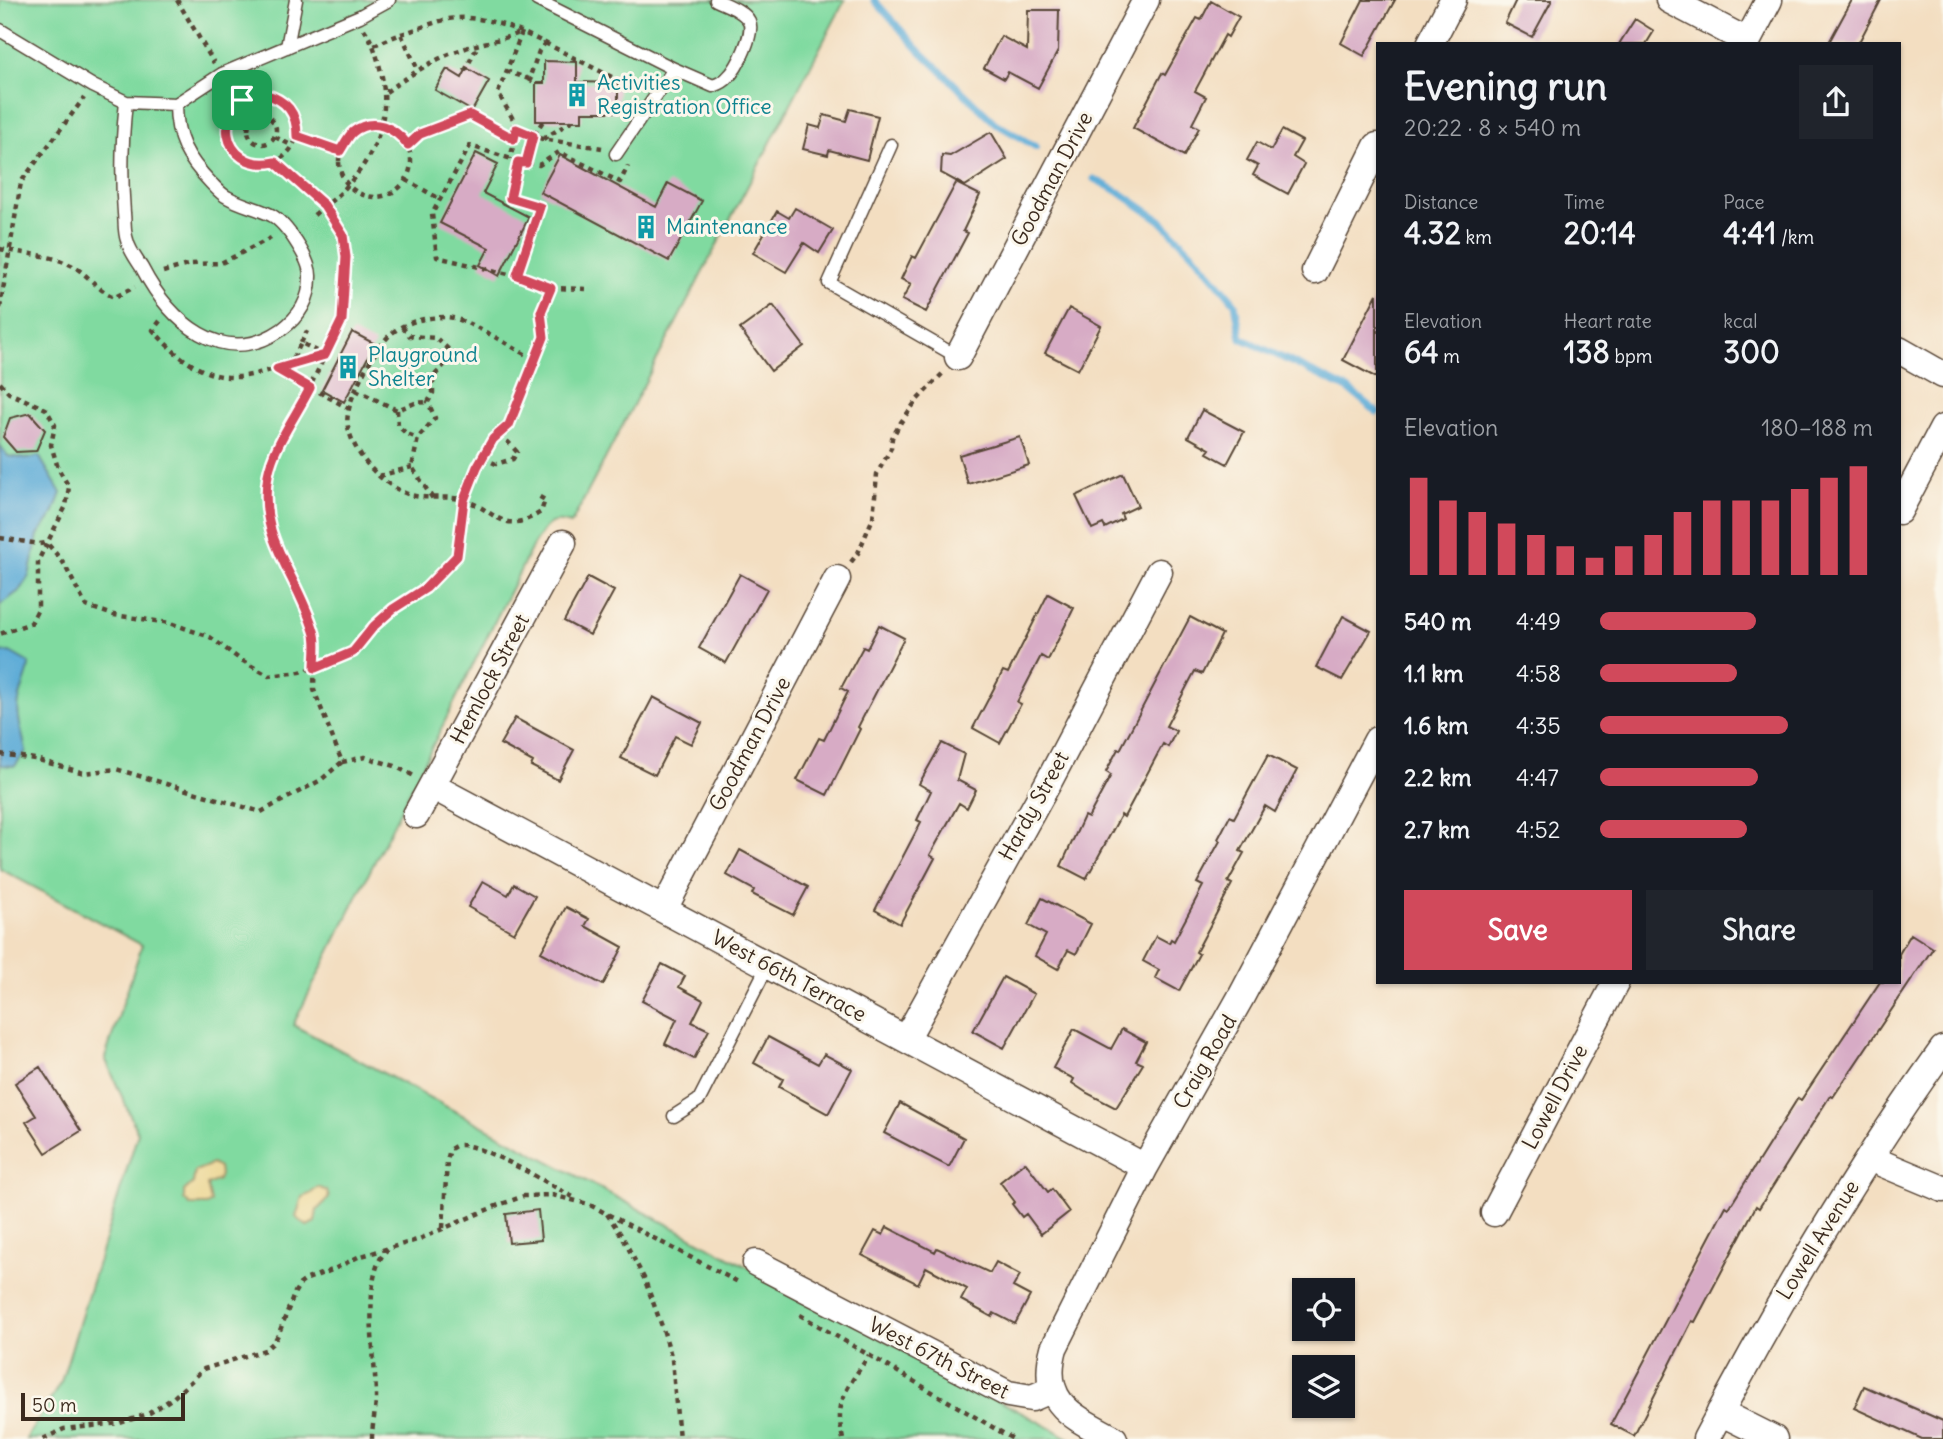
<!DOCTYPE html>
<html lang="en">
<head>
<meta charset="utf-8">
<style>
	:root { --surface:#171b24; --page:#20242c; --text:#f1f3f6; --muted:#9ea1a6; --accent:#d1495b }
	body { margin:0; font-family:Delius,sans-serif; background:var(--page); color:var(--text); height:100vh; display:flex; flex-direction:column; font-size:26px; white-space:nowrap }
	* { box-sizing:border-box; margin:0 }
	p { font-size:23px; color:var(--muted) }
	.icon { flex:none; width:38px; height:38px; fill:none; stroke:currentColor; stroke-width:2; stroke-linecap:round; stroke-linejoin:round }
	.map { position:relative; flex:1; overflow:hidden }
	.drawer { position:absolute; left:1376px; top:42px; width:525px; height:942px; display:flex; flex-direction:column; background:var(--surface); border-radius:0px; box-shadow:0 2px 5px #0004 }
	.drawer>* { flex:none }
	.buttons { position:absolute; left:1292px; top:1278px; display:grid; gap:14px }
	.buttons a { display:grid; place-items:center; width:63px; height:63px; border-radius:0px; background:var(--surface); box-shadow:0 2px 5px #0004; font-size:35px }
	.scale { position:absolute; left:21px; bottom:18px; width:164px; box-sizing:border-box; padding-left:7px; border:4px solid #3b2a1e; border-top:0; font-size:19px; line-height:24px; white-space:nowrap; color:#3b2a1e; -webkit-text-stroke:5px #fbf7ec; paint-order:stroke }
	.pin { position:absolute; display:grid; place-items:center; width:60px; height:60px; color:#fff; margin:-30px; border-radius:14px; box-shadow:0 4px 10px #0006 }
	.round { display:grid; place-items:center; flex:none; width:74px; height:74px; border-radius:0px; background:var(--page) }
	.head { display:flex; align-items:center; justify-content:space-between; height:119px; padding:0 28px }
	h1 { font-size:38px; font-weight:700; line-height:52px }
	.figures { display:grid; grid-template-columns:repeat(3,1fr); gap:10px; height:119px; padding:7px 28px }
	.figures div { display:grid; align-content:center }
	.figures b { font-size:30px; font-weight:700 }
	.figures small { font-size:19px; font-weight:400 }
	.figures p { font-size:19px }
	.chart { height:196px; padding:14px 28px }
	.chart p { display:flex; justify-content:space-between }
	.chart svg { width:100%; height:126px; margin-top:7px; stroke:var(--accent); stroke-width:6 }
	.cta { display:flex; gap:14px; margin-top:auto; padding:14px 28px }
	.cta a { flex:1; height:80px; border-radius:0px; background:var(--accent); color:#fff; font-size:28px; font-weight:700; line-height:80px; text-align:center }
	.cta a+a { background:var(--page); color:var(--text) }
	ul { padding:0 28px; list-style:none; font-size:23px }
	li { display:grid; grid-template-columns:112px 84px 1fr; align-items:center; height:52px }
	li i { height:18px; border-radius:9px; background:var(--accent) }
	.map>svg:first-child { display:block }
	.green { fill:#80daa0; stroke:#5e825f; stroke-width:2 }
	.sand { fill:#eeda9e; stroke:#94825e; stroke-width:2 }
	.water { fill:#5dacd7; stroke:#4c6b7a; stroke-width:2 }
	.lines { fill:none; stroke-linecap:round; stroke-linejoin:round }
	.stream { stroke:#5dacd7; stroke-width:7 }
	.building { fill:#d7abc5 }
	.service-casing { stroke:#574536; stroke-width:15 }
	.minor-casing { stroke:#574536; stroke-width:29 }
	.path { stroke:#574536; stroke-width:4.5; stroke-dasharray:5 5; stroke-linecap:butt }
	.service { stroke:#fff; stroke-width:12 }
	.minor { stroke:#fff; stroke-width:26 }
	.route-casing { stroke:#fff; stroke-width:14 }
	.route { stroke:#d1495b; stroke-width:9 }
	.labels { text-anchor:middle; stroke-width:6; stroke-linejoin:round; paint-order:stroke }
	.culture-label { font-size:21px; fill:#0d838f; stroke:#fbf7ec; text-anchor:start }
	.street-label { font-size:21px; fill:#3b2a1e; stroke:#fbf7ec }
</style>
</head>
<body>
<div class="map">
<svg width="1943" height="1439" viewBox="0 0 1943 1439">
	<rect width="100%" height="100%" fill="#fbf7ec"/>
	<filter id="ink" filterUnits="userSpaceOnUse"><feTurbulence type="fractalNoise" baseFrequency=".0143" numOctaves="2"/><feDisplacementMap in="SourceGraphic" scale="14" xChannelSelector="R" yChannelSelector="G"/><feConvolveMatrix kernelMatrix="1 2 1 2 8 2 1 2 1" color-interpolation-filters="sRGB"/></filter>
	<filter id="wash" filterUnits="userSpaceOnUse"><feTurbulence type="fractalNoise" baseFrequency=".00686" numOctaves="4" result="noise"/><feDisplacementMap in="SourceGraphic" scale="28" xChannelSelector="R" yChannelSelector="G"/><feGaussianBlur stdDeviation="1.57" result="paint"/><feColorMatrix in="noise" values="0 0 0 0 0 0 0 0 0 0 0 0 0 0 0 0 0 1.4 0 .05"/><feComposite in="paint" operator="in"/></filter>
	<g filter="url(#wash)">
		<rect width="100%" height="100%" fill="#f3dec1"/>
		<!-- green -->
		<path class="green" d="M0 0H845L571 524C547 517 546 527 533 545L293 1025 1071 1439H26L61 1382 138 1133 105 1058 142 945 0 869Z"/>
		<!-- sand -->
		<path class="sand" d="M212 1164 219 1168 220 1175 218 1180 207 1185 211 1202 207 1205H190L184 1199V1191L193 1183 195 1171Z
			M318 1187 327 1191 329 1198 317 1210 315 1222 307 1226 296 1217 302 1197 310 1194Z"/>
		<!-- water -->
		<path class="water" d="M0 445 8 456 27 459 39 456 61 493 53 514 38 535 29 576 19 591 0 605Z
			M10 652 29 663C29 677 21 687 19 701 16 716 23 735 26 751L15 766 0 765V653Z"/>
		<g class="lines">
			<!-- stream -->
			<path class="stream" d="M874 0 918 49 995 123 1036 147
				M1094 179 1119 192 1160 220 1199 260 1235 303 1241 338 1348 389 1377 412"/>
		</g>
		<g id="blocks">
			<!-- building -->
			<path class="building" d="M1363 0H1395L1364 56 1341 43Z
				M1516 0H1552L1532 37 1505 23Z
				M1852 0H1881L1858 44H1828Z
				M1211 1 1239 17 1228 37 1225 35 1195 91 1206 97 1192 124 1199 128 1184 156 1133 128 1162 73 1165 75 1197 18 1201 20Z
				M1028 10H1059L1058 51 1038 88 1008 72 1004 79 984 68 1001 36 1027 50Z
				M1635 19 1654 31 1646 44H1619Z
				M544 61 577 62V82L618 83V112H582V121H536V83H544Z
				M467 68 489 81 472 111 435 90 447 69 462 78Z
				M850 109 878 116 867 160 829 150 828 155 803 149 809 125 820 128 824 115 846 121Z
				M1282 130 1302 141 1293 157 1304 164 1288 194 1253 175 1258 166 1247 160 1257 142 1271 150Z
				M991 132 1007 159 965 186 941 173 942 155 950 156Z
				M476 153 498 164 483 193 529 217 499 276 480 265 489 248 440 223Z
				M560 155 656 207 668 183 702 201 669 261 540 192Z
				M956 183 980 195 963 231 968 233 926 312 902 300 911 284 901 279 912 256 916 258Z
				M795 208 833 230 819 253 804 243 786 272 753 253 777 211 789 218Z
				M1377 294V378L1343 360Z
				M773 305 804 346 771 371 740 329Z
				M1069 308 1101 326 1078 370 1045 353Z
				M352 332 375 344 344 402 322 390Z
				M1202 410 1244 432 1227 464 1207 453 1210 449 1188 437Z
				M30 413 45 430 36 451 16 452 3 437 10 418Z
				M1020 437 1029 465 968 484 959 455Z
				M1123 474 1138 506 1121 514 1123 519 1105 528 1103 524 1092 529 1076 496Z
				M740 574 767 589 726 663 699 648Z
				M588 577 614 591 590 635 564 621Z
				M1048 594 1074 608 1048 660 1041 656 1017 702 1021 704 1000 743 973 728 1003 671 1008 673Z
				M1343 616 1371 631 1342 680 1316 667Z
				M1190 617 1222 634 1202 674 1195 671 1166 726 1176 731 1168 747 1163 744 1124 817 1121 815 1086 879 1061 866 1084 816 1088 818 1111 775 1106 772 1118 749 1120 750Z
				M879 625 904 638 858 727 860 729 827 795 797 780 819 738 824 740 848 692 841 688 863 647 867 649Z
				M653 697 702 723 691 744 675 736 655 775 621 758Z
				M515 718 574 750 558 780 531 766 533 762 500 744Z
				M942 743 964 754 957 780 976 790 967 808 959 803 930 855 935 858 900 924 875 910 921 822 917 820 931 791 919 784Z
				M1268 755 1297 770 1275 812 1265 806 1240 851 1244 853 1228 882 1232 884 1196 952 1199 954 1179 991 1155 978 1159 970 1143 961 1156 936 1169 943 1171 939 1174 941 1203 886 1197 883 1220 841 1218 839 1230 816 1234 818Z
				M740 850 808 887 793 915 752 894 754 890 727 875Z
				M483 881 508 895 514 884 535 896 514 933 468 907Z
				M1042 898 1091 924 1076 954 1068 950 1058 969 1035 956 1046 935 1028 925Z
				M566 907 589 919 585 926 623 947 603 985 541 952Z
				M1911 934 1933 948 1833 1097 1830 1096 1759 1208 1756 1206 1695 1322 1692 1321 1634 1436 1611 1424 1726 1206 1729 1208 1798 1098 1801 1100 1880 982H1899V954Z
				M662 964 685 976 679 987 703 1000 692 1022 709 1030 694 1059 665 1044 677 1019 642 1001Z
				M1003 977 1034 994 1004 1048 973 1031Z
				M1074 1029 1111 1049 1122 1029 1146 1042 1136 1061 1143 1064 1116 1108 1087 1093 1072 1083 1074 1079 1053 1068Z
				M768 1037 818 1064 824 1054 852 1069 828 1114 779 1087 783 1079 754 1063Z
				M40 1067 81 1131 46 1153 26 1122 36 1116 15 1083Z
				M900 1103 964 1138 949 1167 884 1133Z
				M1025 1162 1048 1192 1052 1189 1069 1212 1041 1234 1026 1214 1022 1217 1012 1204 1015 1202 1000 1182Z
				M538 1210 541 1240 509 1243 506 1214Z
				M887 1227 935 1252 937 1248 990 1273 996 1262 1020 1275 1013 1287 1030 1296 1015 1324 994 1313 992 1317 961 1300 967 1289 926 1267 918 1284 862 1255 875 1231 883 1235Z
				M1864 1386 1943 1421V1439H1922L1854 1408Z"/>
		</g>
	</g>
	<g filter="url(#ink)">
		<use href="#blocks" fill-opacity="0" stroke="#574536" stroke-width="2"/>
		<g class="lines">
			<!-- service casing -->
			<g class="service-casing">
				<path id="service" d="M537 0 674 69 713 86C719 84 724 82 728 77 737 69 755 33 749 21 743 10 726 5 716 0
					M0 30 93 86 126 102 176 104 222 74 360 16 389 0
					M287 47 296 0
					M126 102C122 139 121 176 124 213 125 222 124 232 127 240 129 250 137 260 142 268 169 320 222 370 281 330 299 317 310 299 310 277 311 260 286 223 271 215 257 208 241 205 227 197 221 194 216 188 211 183 187 158 176 139 176 104
					M891 145 829 283 958 357
					M616 154 674 69
					M674 1116 699 1100 768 965"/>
			</g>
			<!-- minor casing -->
			<g class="minor-casing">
				<path id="minor" d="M1669 0 1747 41
					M1430 44 1453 0
					M1746 44 1769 0
					M1315 271 1377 146
					M1899 350 1943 375
					M958 357 1146 0
					M1899 511 1943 428
					M432 786 1145 1167
					M416 815 563 543
					M664 909 837 579
					M906 1039 1048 783 1159 572
					M1869 1158 1943 1189
					M1494 1213 1616 982
					M756 1263 1008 1394 1032 1398 1053 1389
					M1720 1412 1774 1439
					M1114 1439C1072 1416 1039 1403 1054 1348L1145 1167 1241 997 1377 740
					M1706 1439C1777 1304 1854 1173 1943 1049"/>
			</g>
			<!-- path -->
			<path class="path" d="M177 0 214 63
				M522 32 498 93 513 119 516 129 542 139 602 148
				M401 34C415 30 429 24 444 20 479 12 514 28 545 43L539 51 529 79 536 83
				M545 43 641 92
				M374 45 401 34 418 70
				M465 71 477 47
				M506 71 529 79
				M231 87 235 93 236 105
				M386 92C410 75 435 58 463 49 483 42 502 40 522 32
				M227 129a35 35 0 1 1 70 0a35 35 0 1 1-70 0Z
				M248 130a14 14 0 1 1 28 0a14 14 0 1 1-28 0Z
				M339 161a36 36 0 1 1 72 0a36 36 0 1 1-72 0Z
				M297 136 340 151
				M275 137 293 146
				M543 139 572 121
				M408 145 420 134 469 115 515 139 510 159
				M518 161 539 165 559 152 620 182 628 166
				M526 163 533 136 543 121
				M406 180 440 199
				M314 215C325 205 337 198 346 187 378 152 392 114 380 68 376 53 373 42 364 29
				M0 249C24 254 49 254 71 265 87 273 100 293 115 297L135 287
				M163 272 191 264 221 263 273 237
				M551 288 588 289
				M0 308 21 182 84 98
				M160 321 153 330C175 355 202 379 238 377 251 376 264 371 277 369L348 408
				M402 327 410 336 436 338 448 349 447 362 433 377V393L428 402 435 418 418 438 412 467 433 499
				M301 343 307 331
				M534 359C514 349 467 318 447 317 430 317 411 320 396 330 377 342 342 404 348 427 354 454 377 479 401 491 420 502 443 494 464 500 497 510 501 537 541 512L545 500 538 496
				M290 365 324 355
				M278 368 290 365 301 343 325 355
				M0 383 9 393 46 409 55 425 51 445 58 468 69 487 66 506 38 561V609L31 623 0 634
				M356 390 397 410 415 403 428 402
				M397 410 398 426 407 434 418 438
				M483 458 496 464 513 459 517 452 500 433
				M379 476 412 467
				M0 538 39 544 47 543 63 562 86 606 114 615 170 623 210 637 238 658 269 676 300 672 328 664 353 652 374 626 393 609 426 588 457 556 464 500 477 467 493 439 509 425 544 336 541 312 551 288 517 276 540 207 510 198 518 161 470 146 432 214 437 257 517 276
				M851 562 858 553 873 518 877 474 891 448 892 438 901 422 917 400 944 372
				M0 754 35 759 84 773 116 769 261 812 321 780 342 762 314 690 315 633 274 545 265 508 269 472 288 427 306 395 342 320 346 257 343 235 324 205 275 162
				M342 762 365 757 395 766 414 776
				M607 1214 622 1236 644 1278 663 1329 672 1359 679 1439
				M443 1228 447 1161 450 1149C454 1147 456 1145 460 1145 482 1144 551 1185 573 1197
				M800 1315 1013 1439
				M43 1439 64 1429 120 1423 148 1414 173 1398 204 1369 265 1350 274 1342 279 1333 295 1292 300 1284 307 1279 332 1270 358 1257 417 1240 496 1206 524 1196 552 1195 588 1204 740 1283
				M372 1439C372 1426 375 1414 376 1401 377 1365 359 1273 388 1249
				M843 1439C833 1399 849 1387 869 1355"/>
			<!-- service -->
			<use href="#service" class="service"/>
			<!-- minor -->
			<use href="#minor" class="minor"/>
		</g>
	</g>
	<g class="lines" filter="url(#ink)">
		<!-- route casing -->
		<g class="route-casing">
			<path id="route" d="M264 94C287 100 297 113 297 136L340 151C344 145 348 136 353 132 373 116 395 128 408 145L420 134 470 115 514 139 516 129 533 136 526 163 518 162 510 198 540 207 517 275 551 288 541 312 544 337 509 425 493 439 477 467 464 500 457 556 426 588 393 609 374 626 353 652 315 668C315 656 318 641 314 631 297 574 257 538 268 475 274 444 296 416 310 388L277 369 325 355 342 320 346 257 343 235 324 205 275 162C220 174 208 100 264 94Z"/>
		</g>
		<!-- route -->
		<use href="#route" class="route"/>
	</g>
	<!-- icons -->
	<defs>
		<g id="building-bare" transform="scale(1.89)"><path d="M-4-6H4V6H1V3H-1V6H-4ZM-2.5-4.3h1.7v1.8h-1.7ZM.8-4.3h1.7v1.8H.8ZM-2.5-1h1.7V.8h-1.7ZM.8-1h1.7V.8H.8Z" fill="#0f9aa8" stroke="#fbf7ec" stroke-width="2.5" paint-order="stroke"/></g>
	</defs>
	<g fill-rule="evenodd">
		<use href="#building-bare" x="577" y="95"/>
		<use href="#building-bare" x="646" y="227"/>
		<use href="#building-bare" x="348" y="367"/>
	</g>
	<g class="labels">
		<!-- culture labels -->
		<g class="culture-label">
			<text x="597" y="90">Activities<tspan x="597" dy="24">Registration Office</tspan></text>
			<text x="666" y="234">Maintenance</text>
			<text x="368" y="362">Playground<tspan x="368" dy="24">Shelter</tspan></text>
		</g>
		<!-- street labels -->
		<g class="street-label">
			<text transform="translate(1052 179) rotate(-62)" y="7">Goodman Drive</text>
			<text transform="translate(490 679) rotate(-62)" y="7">Hemlock Street</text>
			<text transform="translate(750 744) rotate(-62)" y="7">Goodman Drive</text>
			<text transform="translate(1034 806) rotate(-61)" y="7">Hardy Street</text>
			<text transform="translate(789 976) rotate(28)" y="7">West 66th Terrace</text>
			<text transform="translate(1205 1062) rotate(-60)" y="7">Craig Road</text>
			<text transform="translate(1555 1097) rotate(-62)" y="7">Lowell Drive</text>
			<text transform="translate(1818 1240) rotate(-58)" y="7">Lowell Avenue</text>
			<text transform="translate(939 1358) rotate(27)" y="7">West 67th Street</text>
		</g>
	</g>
</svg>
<div class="buttons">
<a><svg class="icon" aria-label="locate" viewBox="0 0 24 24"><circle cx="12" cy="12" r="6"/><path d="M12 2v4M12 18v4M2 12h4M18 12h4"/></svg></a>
<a><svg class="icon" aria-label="layers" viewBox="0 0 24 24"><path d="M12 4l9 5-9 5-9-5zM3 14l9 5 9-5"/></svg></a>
</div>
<div class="scale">50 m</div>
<div class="pin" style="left:242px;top:100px;background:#1e9e55"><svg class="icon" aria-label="arrive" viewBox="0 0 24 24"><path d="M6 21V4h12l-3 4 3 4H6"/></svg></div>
<section class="drawer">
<div class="head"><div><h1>Evening run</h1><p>20:22 · 8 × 540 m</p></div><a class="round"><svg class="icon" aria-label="share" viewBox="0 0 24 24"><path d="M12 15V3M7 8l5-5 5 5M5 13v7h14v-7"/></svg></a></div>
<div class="figures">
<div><p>Distance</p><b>4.32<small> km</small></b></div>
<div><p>Time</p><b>20:14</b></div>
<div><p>Pace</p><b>4:41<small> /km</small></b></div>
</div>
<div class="figures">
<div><p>Elevation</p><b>64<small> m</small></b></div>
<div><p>Heart rate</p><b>138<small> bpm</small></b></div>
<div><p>kcal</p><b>300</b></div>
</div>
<div class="chart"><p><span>Elevation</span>180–188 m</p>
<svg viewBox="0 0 160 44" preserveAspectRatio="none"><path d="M5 44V10M15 44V18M25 44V22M35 44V26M45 44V30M55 44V34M65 44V38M75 44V34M85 44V30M95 44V22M105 44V18M115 44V18M125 44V18M135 44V14M145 44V10M155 44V6"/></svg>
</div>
<ul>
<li><b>540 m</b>4:49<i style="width:57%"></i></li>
<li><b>1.1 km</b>4:58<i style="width:50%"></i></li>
<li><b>1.6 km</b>4:35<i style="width:69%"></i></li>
<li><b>2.2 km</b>4:47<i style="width:58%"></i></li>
<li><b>2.7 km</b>4:52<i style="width:54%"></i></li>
</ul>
<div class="cta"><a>Save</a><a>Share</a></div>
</section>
</div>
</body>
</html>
